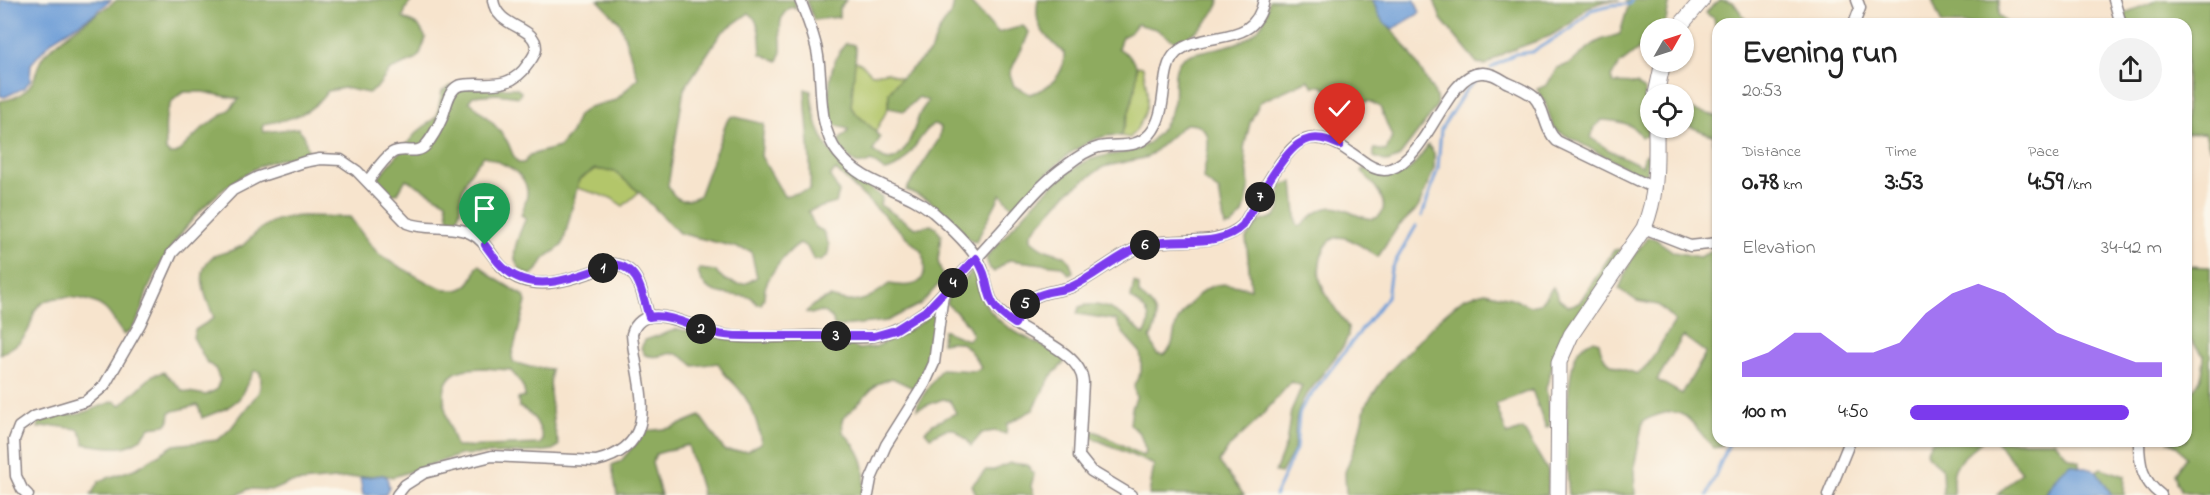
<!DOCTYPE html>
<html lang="en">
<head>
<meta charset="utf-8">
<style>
	:root { --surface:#fff; --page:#f2f2f2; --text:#222; --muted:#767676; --accent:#7c3aed }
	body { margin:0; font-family:"Indie Flower",sans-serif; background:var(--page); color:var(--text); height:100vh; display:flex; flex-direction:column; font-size:22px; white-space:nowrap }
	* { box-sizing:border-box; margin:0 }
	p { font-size:20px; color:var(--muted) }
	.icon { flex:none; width:33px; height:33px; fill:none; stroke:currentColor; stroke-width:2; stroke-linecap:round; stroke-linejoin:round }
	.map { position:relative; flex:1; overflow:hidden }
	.panel { position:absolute; left:1712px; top:18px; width:480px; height:429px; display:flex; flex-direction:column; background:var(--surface); border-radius:18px; box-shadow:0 2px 4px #0004 }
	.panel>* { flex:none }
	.needle { width:39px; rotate:51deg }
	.controls { position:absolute; left:1640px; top:18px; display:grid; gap:12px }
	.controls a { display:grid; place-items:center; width:54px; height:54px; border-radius:50%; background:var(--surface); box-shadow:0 2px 4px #0004; font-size:30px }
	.pin { position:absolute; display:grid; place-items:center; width:51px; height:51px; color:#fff; margin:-62px -26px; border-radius:50% 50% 50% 0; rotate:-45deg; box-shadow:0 0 6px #0007 }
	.pin .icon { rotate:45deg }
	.km { position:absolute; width:30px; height:30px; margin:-15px; border-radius:50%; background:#222; color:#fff; font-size:16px; line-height:30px; text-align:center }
	.round { display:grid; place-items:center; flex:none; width:63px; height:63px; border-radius:32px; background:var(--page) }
	.headline { display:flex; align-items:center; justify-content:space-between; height:102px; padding:0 30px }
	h1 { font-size:33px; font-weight:700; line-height:45px }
	.figures { display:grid; grid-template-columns:repeat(3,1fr); gap:9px; height:102px; padding:6px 30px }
	.figures div { display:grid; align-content:center }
	.figures b { font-size:26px; font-weight:700 }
	.figures small { font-size:16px; font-weight:400 }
	.figures p { font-size:16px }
	.chart { height:168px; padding:12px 30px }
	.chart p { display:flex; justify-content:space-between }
	.chart svg { width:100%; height:108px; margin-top:6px; fill:var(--accent); opacity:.7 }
	ul { padding:0 30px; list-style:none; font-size:20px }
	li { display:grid; grid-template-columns:96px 72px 1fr; align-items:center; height:45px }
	li i { height:15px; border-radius:8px; background:var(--accent) }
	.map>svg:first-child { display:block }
	.green { fill:#b3c66a; stroke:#6a7452; stroke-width:1.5 }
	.forest { fill:#8eab5e; stroke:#58664c; stroke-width:1.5; fill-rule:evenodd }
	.water { fill:#6d9dd7; stroke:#486089; stroke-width:1.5 }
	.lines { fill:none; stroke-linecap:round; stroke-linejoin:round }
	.stream { stroke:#6d9dd7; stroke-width:3 }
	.minor-casing { stroke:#8c8384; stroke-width:13 }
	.primary-casing { stroke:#8c8384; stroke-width:17 }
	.minor { stroke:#fff; stroke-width:10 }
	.primary { stroke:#fff; stroke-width:15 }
	.route-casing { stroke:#fff; stroke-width:12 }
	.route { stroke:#7c3aed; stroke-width:8 }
</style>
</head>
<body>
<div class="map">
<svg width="2210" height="495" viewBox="0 0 2210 495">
	<rect width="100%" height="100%" fill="#fbf7ec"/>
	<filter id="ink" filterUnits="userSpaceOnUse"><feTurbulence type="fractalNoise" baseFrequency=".0167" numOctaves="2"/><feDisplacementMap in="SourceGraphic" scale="12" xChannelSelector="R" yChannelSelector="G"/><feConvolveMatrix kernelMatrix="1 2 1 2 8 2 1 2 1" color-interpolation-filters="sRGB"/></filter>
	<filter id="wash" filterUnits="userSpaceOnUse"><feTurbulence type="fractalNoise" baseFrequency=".008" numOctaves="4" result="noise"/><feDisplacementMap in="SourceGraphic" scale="24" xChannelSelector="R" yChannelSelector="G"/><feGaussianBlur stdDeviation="1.35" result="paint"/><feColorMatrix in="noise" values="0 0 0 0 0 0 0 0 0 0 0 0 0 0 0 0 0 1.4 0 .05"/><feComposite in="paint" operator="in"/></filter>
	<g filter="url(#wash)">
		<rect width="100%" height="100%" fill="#f7e4cd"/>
		<!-- green -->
		<path class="green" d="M854 60 862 64 872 74 887 72 901 78 889 92 888 108 876 131 856 115 851 107Z
			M1137 66 1143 67C1149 99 1152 111 1130 138L1121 136 1133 100Z
			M595 169 615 172 639 192 623 206 611 198 577 188 579 180Z"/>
		<!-- forest -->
		<path class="forest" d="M117 0H412L406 8 403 18 419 26 426 38 420 54 415 60 390 70 376 89 368 93 344 88 328 91C310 115 293 119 264 124L262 128 264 132 298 128 304 135 309 154C295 157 277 158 264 164 212 188 173 236 149 287 142 304 141 325 124 335 117 327 112 315 105 309 89 295 49 292 36 309 32 316 32 324 28 331 23 341 10 350 0 354V101C10 100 18 97 26 90 38 80 35 65 45 54 66 33 93 17 117 0ZM184 92H203L239 99 229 110 203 128 176 154H170L166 151C166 128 160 104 184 92Z
			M598 0H795L796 9 791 7C770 20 788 45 778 61L761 54C760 41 761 21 749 13L721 33 684 89 668 186C676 202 684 203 699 196L727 121 732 116 764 124 761 156 784 196 810 190C812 157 806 122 805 89L811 91C816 149 839 165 882 197L880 205 915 228 931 225 936 228 941 235 938 261 942 274 939 284 921 304 887 321 834 327 833 319C826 312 821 310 811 314L806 312 815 304 830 297C857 306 867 301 889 284 918 289 930 283 922 252L836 170 830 176 839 192 836 203 808 211 815 227 823 231 829 245 828 255 820 261 813 259 807 247 800 243C788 250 771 272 766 285 763 292 766 298 761 304H757L751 297C729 294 703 297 698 271L700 269 715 271 725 280 737 284 747 283 757 277 751 251 679 233 639 192 615 172 595 169 579 180 563 244C558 250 552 252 546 257 538 264 542 270 530 275 503 265 518 237 526 218L521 215C523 209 528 198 527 191 526 171 499 162 484 156 474 165 465 179 462 193 459 202 462 212 456 221H449L446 202 406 179 398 193 389 196 383 191 377 179 416 133 437 116 442 91 451 86 467 88H516L521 92 519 97 497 94 473 96 469 101C483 114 497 125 507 141 512 149 510 153 518 163H524L530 155 559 147 571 133 578 115 589 107 616 100 638 78 620 23Z
			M806 0H846L839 9V17L814 20Z
			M950 0H968L998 33 1023 26 1029 32C1024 48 1015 59 1010 74L1014 86 1030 94C1050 88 1065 75 1064 53 1045 36 1033 28 1038 0H1220C1212 21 1197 32 1177 43L1156 29 1137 24 1130 33 1122 37 1118 48C1124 52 1132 56 1135 63 1142 76 1126 122 1121 136 1082 129 1039 183 1013 208L1001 194 976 242 971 241 929 200 906 190 939 139 941 128 938 125 933 124C915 139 909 167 885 171L871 161C870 162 862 165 861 164 851 164 841 149 838 141L847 133 848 129 831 124C828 96 826 66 846 43L854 45 856 51 851 107C859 119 872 125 880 138L873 151C877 153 881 158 885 159 905 166 915 125 920 113 922 109 926 105 928 101L919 97 904 111 888 108 889 92 901 78 930 52 939 31 952 12 954 2Z
			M1269 0H1373C1379 20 1393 30 1406 47 1417 62 1426 80 1436 96L1437 105 1428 119 1398 158 1387 162 1374 157V149L1386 151 1392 137 1380 107 1369 101 1347 109 1322 85 1314 87 1308 80 1260 102 1250 123 1244 148 1248 174 1249 190 1246 204 1243 214 1231 226 1225 227 1219 191 1203 179C1205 156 1221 123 1185 124L1148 157 1103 167 1068 192 1031 233V240C1035 243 1039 247 1044 249 1059 256 1068 250 1073 272L1069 274 1061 266 1009 260 994 272 989 267 986 258 991 252C1020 220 1048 181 1087 161 1111 150 1135 158 1154 138 1163 129 1171 115 1174 102 1176 88 1171 69 1182 59 1189 53 1199 52 1208 50 1228 46 1252 42 1263 22 1267 16 1267 7 1269 0Z
			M1434 0H1620L1606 1 1588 7 1570 24 1550 36 1504 53 1485 65 1477 63 1441 19Z
			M1626 0H1670L1666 21 1659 28H1650V37L1638 50 1619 65 1611 77 1613 83 1637 84 1645 91 1648 136 1641 137C1633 122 1617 121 1602 120L1594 128 1591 138 1609 150 1642 166 1645 154 1648 156 1647 174 1641 176 1554 129 1545 102 1537 89 1547 85 1557 68C1576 65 1584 47 1601 40 1606 38 1614 36 1620 34L1628 6Z
			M1720 0 1733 2 1749 24H1718L1717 39 1714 18 1705 13Z
			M1932 0H1999V16L2008 24H1942Z
			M2158 0H2210V150L2205 133 2186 134V24H2126L2125 13Z
			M1683 108 1717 116V145L1713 144 1714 136 1683 124Z
			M1428 145 1434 153V169L1418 208 1397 228 1378 257C1368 251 1356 241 1345 238 1324 232 1317 264 1320 279 1324 296 1339 313 1348 327V336L1344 345 1302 401 1296 420 1294 451 1281 473 1275 472 1286 444 1291 411 1302 386 1291 382 1257 421 1229 447 1219 462 1244 495H1149L1154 465 1086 435 1087 430 1097 432 1143 456 1146 451 1140 434 1130 424 1132 408 1136 398 1134 385 1141 372V360L1140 352 1123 333 1116 320 1077 314 1079 307C1105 298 1127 318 1144 335 1155 316 1147 310 1131 298L1134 282 1139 285V294C1157 307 1162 319 1150 338L1157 354 1164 355C1175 347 1172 337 1176 325 1178 318 1184 311 1189 305 1208 281 1222 281 1251 289L1246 238 1259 222 1274 217 1280 210V185L1293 182 1297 225 1300 227C1308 220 1315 211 1326 208 1341 204 1353 216 1367 218 1372 219 1377 219 1380 215 1392 202 1370 180 1361 171L1364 168C1397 185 1410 175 1428 145Z
			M303 216 350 217C359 229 368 243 379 254 387 261 401 267 411 273 434 286 467 307 477 266L480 265 491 276 524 296 526 302 512 355 513 362 530 367 551 369 550 392 554 427 559 445 553 450 538 452 460 455 393 477 383 475 289 483 273 490 248 489 238 495H91L99 481 137 468 174 445 218 440 231 428 259 392 261 380 260 372 254 371 239 399 227 408 202 418 198 405 170 412 169 421 165 425 150 427C132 455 113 447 84 444L83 437 78 429 55 426 38 428V423L54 416 80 414 114 401 121 405 153 375 164 372 183 391 206 395 216 390 220 380 215 368 207 363 193 337 195 330 214 318C207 300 193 273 212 257 219 253 234 251 242 246 247 242 251 237 256 233 270 219 284 217 303 216ZM483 368 510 370C518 379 525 386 525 397L518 398 519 407C534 414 539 423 543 440L540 444 456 447C450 425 429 378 463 370 469 368 477 369 483 368Z
			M1647 238H1654L1674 252 1699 257 1717 249 1718 441H1726L1720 447 1714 448C1688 422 1687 399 1643 421L1634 468 1635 495H1569C1566 469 1563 364 1581 347 1584 344 1590 343 1594 340L1599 342C1603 367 1616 366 1638 374L1649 363 1675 321 1658 305 1637 301 1619 289 1632 258ZM1683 336 1706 353 1682 394 1657 380Z
			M1621 249 1557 350 1546 388 1550 426 1546 428 1532 390 1496 404 1507 435 1523 429 1548 471V495H1346L1345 472 1357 441 1366 404 1387 374 1441 317 1464 298 1485 292 1511 298 1530 306 1540 304 1553 287 1559 299 1568 306 1579 303 1614 250Z
			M2186 266 2210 267V492L2206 495 2182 491 2176 482 2175 473 2186 457 2176 445 2168 441H2186V397C2201 383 2203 376 2204 356L2190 339H2186Z
			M975 269C979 278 978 288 982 297 996 331 1035 339 1063 357L1064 363 1051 376 1033 410 1007 424 1006 434 995 431 982 433 971 446 967 440 954 429H946L930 437 925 431 933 424 956 413 950 401 943 399 917 409 918 403 941 369 975 371 981 368C980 363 967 347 963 344 957 340 948 342 942 343L943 330 967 340 972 336C971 323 956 313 947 304L949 294Z
			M934 312 937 314 927 371 915 389 892 378 877 384 842 420 843 432C862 451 869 468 862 495H701L702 493 688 445 656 454 652 463 661 495H617L612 465 621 461 646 431 671 428 700 416 725 451H748L761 443C759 425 751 403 739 389 730 378 725 378 718 363L694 366C667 341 668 362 645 355L641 348 645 340 678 329 729 339H799L817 342 841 340 859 349 875 347 899 336 922 322Z
			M1932 441H1982C1960 461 1949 463 1954 495H1943L1942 468 1927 455 1926 451Z
			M1996 441H2055L2068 457 2080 461V466C2062 463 2053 481 2045 495H1997L2021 472Z
			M1010 463 1028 465 1034 475 1031 486 1034 495H976L972 485 986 470H994Z
			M2101 468 2125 476 2124 495H2112L2096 471Z"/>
		<!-- water -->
		<path class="water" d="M0 0H111L93 15 54 39 46 47 31 64 30 81 24 88 5 97 0 96Z
			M1373 0H1415L1420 13 1393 29C1381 23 1377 12 1373 0Z
			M2071 464 2096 471 2112 495H2045L2059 473Z
			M383 475 387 477 389 487 385 495H363L360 478Z"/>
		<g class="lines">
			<!-- stream -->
			<path class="stream" d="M1491 68 1515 54 1532 52 1572 28 1591 10 1611 5 1629 4 1632 0
				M1422 216 1438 168 1441 129 1466 90 1477 80
				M1275 495 1296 449 1299 415 1304 404 1387 297 1391 269 1416 226
				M1707 495 1730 441"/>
		</g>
	</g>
	<g filter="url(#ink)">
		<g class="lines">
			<!-- minor casing -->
			<g class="minor-casing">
				<path id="minor" d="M800 0C807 18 815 36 818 56 823 87 817 126 838 153 865 187 902 187 933 212 948 225 974 248 981 266 987 280 986 296 996 308 1017 333 1081 348 1083 382L1079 456 1091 471 1131 495
					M2114 0 2121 24
					M1854 24 1860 8 1857 0
					M368 181C375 172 383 159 392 153 403 146 417 156 426 145 432 138 438 127 442 118 446 108 448 91 458 86 464 84 471 84 477 84 499 85 515 84 528 64 531 60 536 54 536 48 536 25 497 29 493 0
					M1644 228 1690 246 1718 243
					M1015 324C1019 314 1023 304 1033 298 1045 290 1060 292 1073 286 1099 274 1121 251 1150 244 1180 237 1218 248 1243 225 1256 204 1278 160 1296 145 1303 139 1313 137 1322 139 1337 141 1349 152 1361 160 1369 166 1380 173 1390 169 1429 157 1446 74 1481 73 1490 72 1498 77 1506 82 1515 86 1527 91 1534 97 1546 110 1543 128 1557 141L1656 189
					M2139 441C2139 464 2142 481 2161 495
					M28 495 22 489 16 476 14 440 19 427 33 417 86 401 104 386 140 324 172 253 233 190 258 177 304 162 320 159 341 160 357 171 407 223C427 231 450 224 470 233 484 239 491 255 501 266 531 299 579 276 613 264 641 267 642 296 649 317
					M397 495 405 485 424 473 492 456 596 461C667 444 635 383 632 334 635 323 644 316 656 316 679 317 700 331 722 335 751 340 784 336 814 336 833 336 855 339 874 336 894 333 911 321 927 310 949 286 972 264 993 240 1017 215 1038 185 1067 165 1076 158 1087 150 1099 147 1118 143 1135 150 1150 134 1170 111 1158 70 1176 53 1204 28 1255 50 1264 0
					M868 495 871 479 886 445 925 383 934 363 943 294
					M1828 495 1850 441"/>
			</g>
			<!-- primary casing -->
			<g class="primary-casing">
				<path id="primary" d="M1678 28 1702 0
					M1656 94 1663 62
					M1558 495 1559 362 1571 335 1644 228C1658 193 1656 164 1656 128"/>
			</g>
			<!-- minor -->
			<use href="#minor" class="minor"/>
			<!-- primary -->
			<use href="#primary" class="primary"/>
		</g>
	</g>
	<g class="lines" filter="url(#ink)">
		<!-- route casing -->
		<g class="route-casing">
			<path id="route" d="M485 245C491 253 497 263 506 270 538 296 579 275 613 264 641 267 642 296 649 317 671 313 694 328 715 333 725 336 734 336 744 336H874L895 330 927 310 976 258C995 285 978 301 1015 324 1020 314 1023 304 1033 298 1045 290 1060 292 1073 286 1099 274 1121 251 1150 244 1180 237 1219 249 1243 225 1255 205 1284 148 1304 141 1317 135 1328 140 1340 145"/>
		</g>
		<!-- route -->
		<use href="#route" class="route"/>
	</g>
</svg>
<div class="controls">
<a><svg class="needle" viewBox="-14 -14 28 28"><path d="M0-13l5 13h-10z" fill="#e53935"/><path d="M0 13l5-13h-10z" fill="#767676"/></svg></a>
<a><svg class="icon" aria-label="locate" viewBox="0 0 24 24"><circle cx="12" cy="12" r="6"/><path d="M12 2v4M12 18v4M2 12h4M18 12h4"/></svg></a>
</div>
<div class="pin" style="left:485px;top:245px;background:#1e9e55"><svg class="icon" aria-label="arrive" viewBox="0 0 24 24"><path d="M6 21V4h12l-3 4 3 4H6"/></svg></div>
<div class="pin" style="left:1340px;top:145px;background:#d93025"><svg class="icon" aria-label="check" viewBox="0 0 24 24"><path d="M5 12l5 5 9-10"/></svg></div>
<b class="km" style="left:603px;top:268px">1</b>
<b class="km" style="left:701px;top:329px">2</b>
<b class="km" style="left:836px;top:336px">3</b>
<b class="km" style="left:953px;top:283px">4</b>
<b class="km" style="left:1025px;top:304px">5</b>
<b class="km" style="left:1145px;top:245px">6</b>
<b class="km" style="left:1260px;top:197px">7</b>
<section class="panel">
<div class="headline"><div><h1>Evening run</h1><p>20:53</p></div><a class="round"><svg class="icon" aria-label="share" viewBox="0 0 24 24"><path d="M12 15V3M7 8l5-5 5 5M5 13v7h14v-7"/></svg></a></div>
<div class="figures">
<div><p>Distance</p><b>0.78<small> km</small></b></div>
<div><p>Time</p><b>3:53</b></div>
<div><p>Pace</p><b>4:59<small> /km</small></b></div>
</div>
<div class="chart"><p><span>Elevation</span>34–42 m</p>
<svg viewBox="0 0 160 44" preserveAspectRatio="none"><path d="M0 44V38L10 34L20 26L30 26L40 34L50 34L60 30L70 18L80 10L90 6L100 10L110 18L120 26L130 30L140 34L150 38L160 38V44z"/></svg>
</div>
<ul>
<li><b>100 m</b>4:50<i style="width:87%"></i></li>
</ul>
</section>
</div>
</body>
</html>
